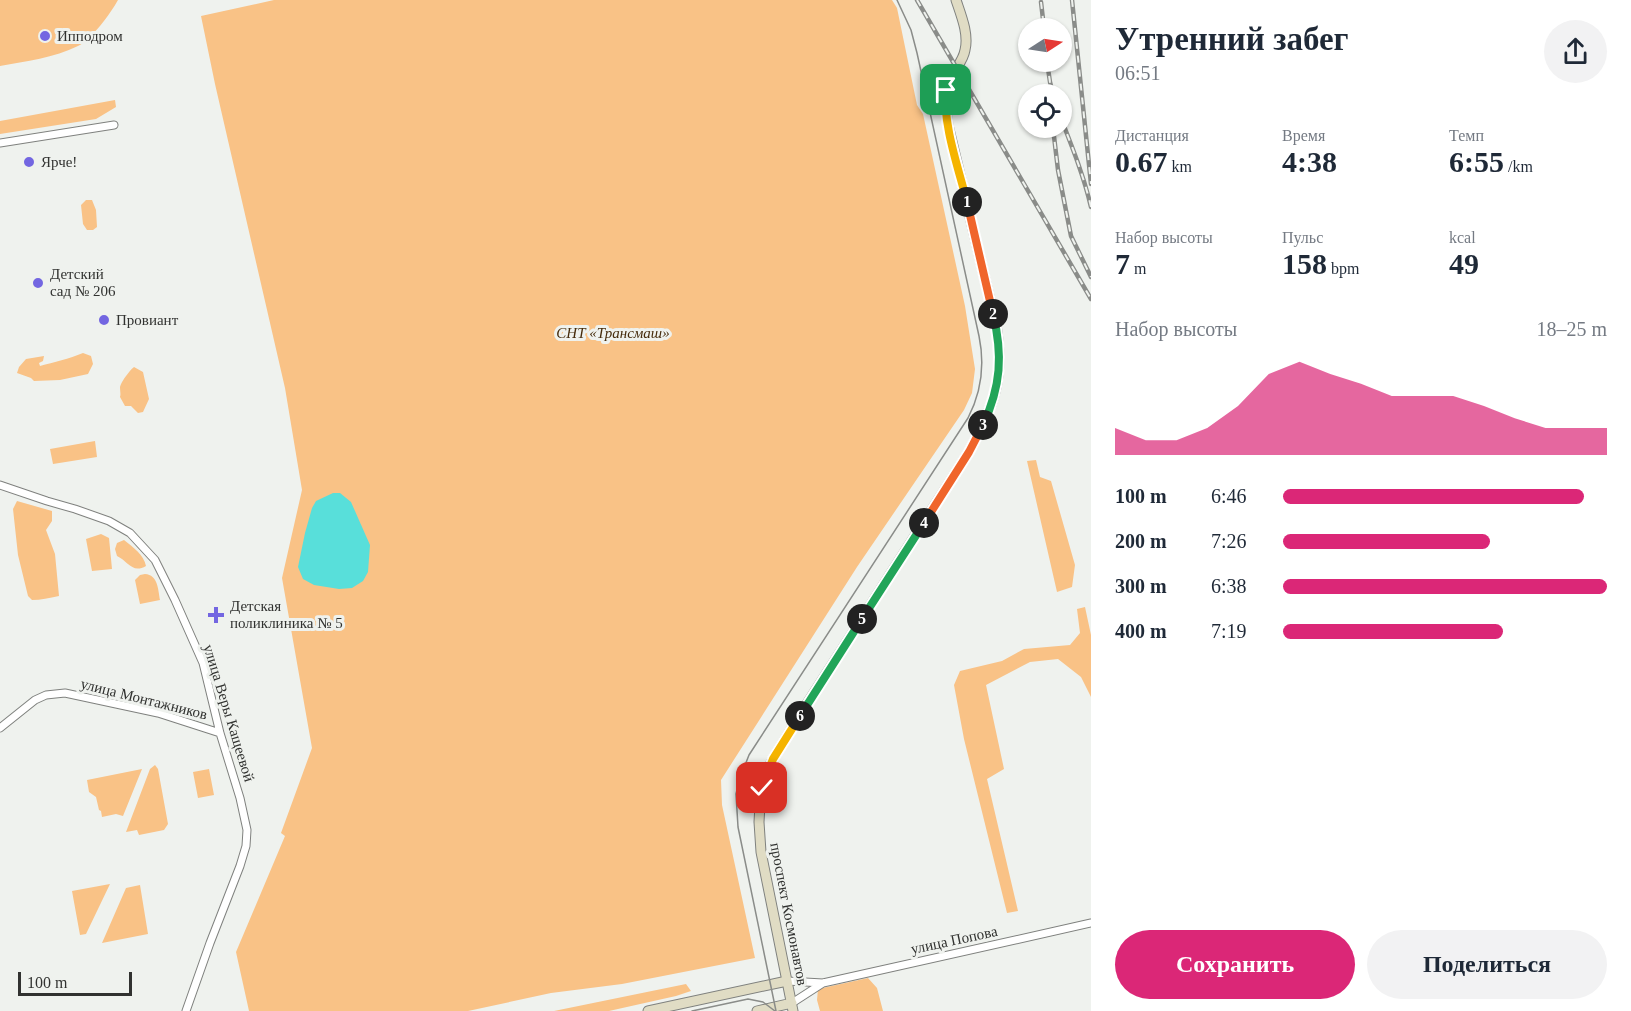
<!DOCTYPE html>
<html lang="ru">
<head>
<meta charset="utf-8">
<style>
	:root { --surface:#fff; --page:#f2f2f3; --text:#1f2937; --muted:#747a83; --accent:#db2777 }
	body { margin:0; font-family:Georgia,serif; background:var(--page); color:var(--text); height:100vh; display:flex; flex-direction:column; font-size:22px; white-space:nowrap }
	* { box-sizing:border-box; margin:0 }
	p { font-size:20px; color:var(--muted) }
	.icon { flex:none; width:33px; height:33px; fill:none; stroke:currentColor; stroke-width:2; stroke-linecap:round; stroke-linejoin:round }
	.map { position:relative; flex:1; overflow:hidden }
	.sheet { display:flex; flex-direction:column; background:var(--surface); width:540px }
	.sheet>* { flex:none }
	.needle { width:39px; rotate:78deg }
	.controls { position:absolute; left:1018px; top:18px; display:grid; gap:12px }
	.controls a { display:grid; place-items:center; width:54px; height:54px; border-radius:50%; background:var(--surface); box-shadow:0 2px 4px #0004; font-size:30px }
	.scale { position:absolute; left:18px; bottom:15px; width:114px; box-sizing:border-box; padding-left:6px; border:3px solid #313230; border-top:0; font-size:16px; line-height:21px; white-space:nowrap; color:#313230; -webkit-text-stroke:4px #eff2ee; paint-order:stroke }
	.pin { position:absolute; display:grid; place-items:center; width:51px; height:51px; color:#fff; margin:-26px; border-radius:12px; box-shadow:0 3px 9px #0006 }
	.km { position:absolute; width:30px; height:30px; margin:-15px; border-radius:50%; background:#222; color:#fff; font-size:16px; line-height:30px; text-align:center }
	.round { display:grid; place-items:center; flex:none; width:63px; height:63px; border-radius:32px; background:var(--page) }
	.overview { display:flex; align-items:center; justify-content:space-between; height:102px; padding:0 24px }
	h1 { font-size:33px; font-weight:600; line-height:45px }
	.figures { display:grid; grid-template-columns:repeat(3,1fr); gap:9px; height:102px; padding:6px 24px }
	.figures div { display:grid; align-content:center }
	.figures b { font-size:30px; font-weight:600 }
	.figures small { font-size:16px; font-weight:400 }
	.figures p { font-size:16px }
	.chart { height:168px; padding:12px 24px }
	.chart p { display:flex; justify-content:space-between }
	.chart svg { width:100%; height:108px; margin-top:6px; fill:var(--accent); opacity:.7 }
	.primary-button { display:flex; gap:12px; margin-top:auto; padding:12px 24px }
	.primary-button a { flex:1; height:69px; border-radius:36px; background:var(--accent); color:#fff; font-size:24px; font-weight:600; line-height:69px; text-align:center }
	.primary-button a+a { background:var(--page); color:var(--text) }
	ul { padding:0 24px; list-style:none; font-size:20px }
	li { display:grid; grid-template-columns:96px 72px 1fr; align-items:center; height:45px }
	li i { height:15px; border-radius:8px; background:var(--accent) }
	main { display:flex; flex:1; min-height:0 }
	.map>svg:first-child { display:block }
	.green { fill:#f9c286 }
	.water { fill:#58dfda }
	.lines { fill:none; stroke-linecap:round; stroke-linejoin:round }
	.street-casing { stroke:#7f817e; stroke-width:9 }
	.secondary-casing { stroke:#7f817e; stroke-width:11 }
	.street { stroke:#fff; stroke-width:7 }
	.secondary { stroke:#e0dcc4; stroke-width:9 }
	.tram { stroke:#8a8c89; stroke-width:1.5 }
	.rail-casing { stroke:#8a8c89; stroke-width:4.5 }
	.rail { stroke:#eff2ee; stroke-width:2; stroke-dasharray:7; stroke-linecap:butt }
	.split-1-casing { stroke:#fff; stroke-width:12 }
	.split-2-casing { stroke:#fff; stroke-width:12 }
	.split-3-casing { stroke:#fff; stroke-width:12 }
	.split-4-casing { stroke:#fff; stroke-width:12 }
	.split-5-casing { stroke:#fff; stroke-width:12 }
	.split-6-casing { stroke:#fff; stroke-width:12 }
	.split-7-casing { stroke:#fff; stroke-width:12 }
	.split-1 { stroke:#f5b400; stroke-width:8 }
	.split-2 { stroke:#f0652b; stroke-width:8 }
	.split-3 { stroke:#22a559; stroke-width:8 }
	.split-4 { stroke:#f0652b; stroke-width:8 }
	.split-5 { stroke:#22a559; stroke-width:8 }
	.split-6 { stroke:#22a559; stroke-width:8 }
	.split-7 { stroke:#f5b400; stroke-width:8 }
	.poi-dot { fill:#7366e1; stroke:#eff2ee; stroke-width:2 }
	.labels { text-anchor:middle; stroke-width:6; stroke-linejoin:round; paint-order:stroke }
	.poi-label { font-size:15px; fill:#313230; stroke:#eff2ee; text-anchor:start }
	.park-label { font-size:15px; font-style:italic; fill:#462c0c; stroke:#eff2ee }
	.street-label { font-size:15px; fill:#313230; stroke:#eff2ee }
</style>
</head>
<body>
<main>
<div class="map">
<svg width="1091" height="1011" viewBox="0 0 1091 1011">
	<rect width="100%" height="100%" fill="#eff2ee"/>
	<!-- green -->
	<path class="green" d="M0 0H118C111 13 91 40 78 46 54 58 26 61 0 66Z
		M274 0H892L897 8 917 105 923 114 965 306 975 369 972 393 964 410 857 567 721 780 722 805 755 958 622 984 551 993 468 1011H249L236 952 285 836 281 833 312 748 282 578 302 490 285 388 215 84 201 16Z
		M115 100 116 107 96 119 0 134V121Z
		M86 200H92L96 210 97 227 93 230H87L83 224 81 205Z
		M83 353 91 356 93 364 88 374 60 380 34 381 31 378 17 373 19 367 26 359 44 356 43 361 39 363 40 366C54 362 69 359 83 353Z
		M134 367 143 372 149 399 143 412 138 413 131 406H125L120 397C121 394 120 391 120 388 120 383 130 370 134 367Z
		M95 441 97 457 53 464 50 449Z
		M1036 460 1040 477 1051 481 1075 565 1072 587 1057 592 1027 461Z
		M17 501 52 511V521L46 530 55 554 59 596C49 598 41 600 32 600L28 596 18 555 13 509Z
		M101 534 109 538 112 569 92 571 86 539Z
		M124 540C133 547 144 555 146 566 132 574 128 561 117 556L115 549 117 543Z
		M145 574C158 575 158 589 160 600L140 604 135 580 140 575Z
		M1085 607 1091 635V697L1081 677 1058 659 1030 662 986 685 1004 769 987 779 1018 911 1007 913 964 739 954 685 960 671 1002 661 1024 649 1070 645 1080 633 1077 609Z
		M155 765 158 769 168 824 164 830 139 835 137 830 126 832 150 769Z
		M142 769 123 816 116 814 102 817 101 811 99 810 96 797 89 792 87 780Z
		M209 769 214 795 198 798 193 772Z
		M110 884 86 934 80 935 72 891Z
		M140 885 148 934 102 943 126 888Z
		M868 978 877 988 883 1011H820L817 1000 818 989Z
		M686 984 691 991 676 996 609 1011H554Z"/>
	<!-- water -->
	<path class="water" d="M333 493H340L351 502 370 545 368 572 363 581 352 588 339 589 314 585 303 579 298 567 305 533 312 508 316 501Z"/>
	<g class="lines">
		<!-- street casing -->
		<g class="street-casing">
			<path id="street" d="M0 143 114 125
				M0 485 47 501 75 509 109 521 130 533 155 560 175 600 203 663 220 733 240 798 247 830 246 846 240 866 210 943 186 1011
				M0 728 35 700 46 695 65 693 158 713 220 733
				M787 981 823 983 1091 923
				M792 1003 823 983"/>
		</g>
		<!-- secondary casing -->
		<g class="secondary-casing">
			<path id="secondary" d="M648 1011 787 981
				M757 1011 792 1003
				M793 1011 761 852 759 822 760 804 762 788 767 771 773 759 807 704 969 452C994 404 1005 380 996 325L948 125C946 109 943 94 950 79 955 68 963 62 965 50 969 34 961 15 956 0"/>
		</g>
		<!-- street -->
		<use href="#street" class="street"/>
		<!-- secondary -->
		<use href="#secondary" class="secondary"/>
		<!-- tram -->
		<path class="tram" d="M692 1011 748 999 763 1002 775 1011
			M776 1011 738 827 736 794 740 778 749 755 968 418C982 391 985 365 979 336L917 53 911 30 897 0"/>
		<!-- rail casing -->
		<g class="rail-casing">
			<path id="rail" d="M917 0 1091 299
				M1072 0 1091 184
				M1041 2 1044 28
				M1047 62 1050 82 1053 94
				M1062 121C1073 149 1084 177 1091 207
				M1053 128 1058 170 1071 236 1091 277"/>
		</g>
		<!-- rail -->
		<use href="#rail" class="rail"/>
	</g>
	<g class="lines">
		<!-- split-1 casing -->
		<g class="split-1-casing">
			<path id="split-1" d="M946 90C942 122 959 170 967 202"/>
		</g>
		<!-- split-2 casing -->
		<g class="split-2-casing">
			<path id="split-2" d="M967 202 993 314"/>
		</g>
		<!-- split-3 casing -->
		<g class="split-3-casing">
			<path id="split-3" d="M983 425C1001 386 1003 355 993 314"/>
		</g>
		<!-- split-4 casing -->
		<g class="split-4-casing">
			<path id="split-4" d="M924 523 969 452 983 425"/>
		</g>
		<!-- split-5 casing -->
		<g class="split-5-casing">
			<path id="split-5" d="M862 619 924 523"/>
		</g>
		<!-- split-6 casing -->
		<g class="split-6-casing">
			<path id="split-6" d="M800 716 862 619"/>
		</g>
		<!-- split-7 casing -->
		<g class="split-7-casing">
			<path id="split-7" d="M762 788 773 759 800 716"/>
		</g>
		<!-- split-1 -->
		<use href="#split-1" class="split-1"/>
		<!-- split-2 -->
		<use href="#split-2" class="split-2"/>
		<!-- split-3 -->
		<use href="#split-3" class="split-3"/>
		<!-- split-4 -->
		<use href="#split-4" class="split-4"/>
		<!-- split-5 -->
		<use href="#split-5" class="split-5"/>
		<!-- split-6 -->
		<use href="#split-6" class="split-6"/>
		<!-- split-7 -->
		<use href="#split-7" class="split-7"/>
	</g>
	<!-- markers -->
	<g class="poi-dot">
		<circle cx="45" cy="36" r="6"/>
		<circle cx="29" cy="162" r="6"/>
		<circle cx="38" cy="283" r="6"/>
		<circle cx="104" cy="320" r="6"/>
		<path d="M213 606h6v6h6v6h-6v6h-6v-6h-6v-6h6z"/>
	</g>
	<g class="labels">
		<!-- poi labels -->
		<g class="poi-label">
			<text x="57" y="41">Ипподром</text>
			<text x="41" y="167">Ярче!</text>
			<text x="50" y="279">Детский<tspan x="50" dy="17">сад № 206</tspan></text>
			<text x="116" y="325">Провиант</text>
			<text x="230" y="611">Детская<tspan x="230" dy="17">поликлиника № 5</tspan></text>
		</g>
		<!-- park labels -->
		<g class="park-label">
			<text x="613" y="338">СНТ «Трансмаш»</text>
		</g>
		<!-- street labels -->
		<g class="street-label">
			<text transform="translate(144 699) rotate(14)" y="5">улица Монтажников</text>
			<text transform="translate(229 713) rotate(73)" y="5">улица Веры Кащеевой</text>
			<text transform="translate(789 914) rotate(79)" y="5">проспект Космонавтов</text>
			<text transform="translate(954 940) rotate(-12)" y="5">улица Попова</text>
		</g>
	</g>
</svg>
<div class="controls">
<a><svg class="needle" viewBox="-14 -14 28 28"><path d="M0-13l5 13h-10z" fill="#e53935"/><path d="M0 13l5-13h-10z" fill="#747a83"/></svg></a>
<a><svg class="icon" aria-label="locate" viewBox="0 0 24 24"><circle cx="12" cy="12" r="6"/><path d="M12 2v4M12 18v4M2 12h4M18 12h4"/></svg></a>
</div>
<div class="scale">100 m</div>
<div class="pin" style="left:946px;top:90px;background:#1e9e55"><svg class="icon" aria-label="arrive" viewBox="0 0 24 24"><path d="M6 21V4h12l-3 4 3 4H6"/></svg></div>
<div class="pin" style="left:762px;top:788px;background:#d93025"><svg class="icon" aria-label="check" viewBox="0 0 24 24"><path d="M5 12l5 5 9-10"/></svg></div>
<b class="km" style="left:967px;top:202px">1</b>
<b class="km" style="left:993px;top:314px">2</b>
<b class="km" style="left:983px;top:425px">3</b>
<b class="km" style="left:924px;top:523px">4</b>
<b class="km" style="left:862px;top:619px">5</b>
<b class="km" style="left:800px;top:716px">6</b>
</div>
<section class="sheet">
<div class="overview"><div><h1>Утренний забег</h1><p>06:51</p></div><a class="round"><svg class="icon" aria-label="share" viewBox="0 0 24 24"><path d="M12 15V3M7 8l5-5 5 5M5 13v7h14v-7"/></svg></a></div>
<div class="figures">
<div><p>Дистанция</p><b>0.67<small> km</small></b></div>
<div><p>Время</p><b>4:38</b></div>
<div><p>Темп</p><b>6:55<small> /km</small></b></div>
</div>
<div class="figures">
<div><p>Набор высоты</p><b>7<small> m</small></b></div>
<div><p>Пульс</p><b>158<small> bpm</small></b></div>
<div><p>kcal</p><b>49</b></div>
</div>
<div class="chart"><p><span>Набор высоты</span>18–25 m</p>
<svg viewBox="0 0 160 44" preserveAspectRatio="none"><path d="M0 44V33L10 38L20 38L30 33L40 24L50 11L60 6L70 11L80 15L90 20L100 20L110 20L120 24L130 29L140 33L150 33L160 33V44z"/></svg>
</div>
<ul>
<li><b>100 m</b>6:46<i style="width:93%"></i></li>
<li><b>200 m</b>7:26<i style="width:64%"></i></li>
<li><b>300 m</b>6:38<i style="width:100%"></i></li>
<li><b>400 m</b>7:19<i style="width:68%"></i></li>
</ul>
<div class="primary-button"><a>Сохранить</a><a>Поделиться</a></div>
</section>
</main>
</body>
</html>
